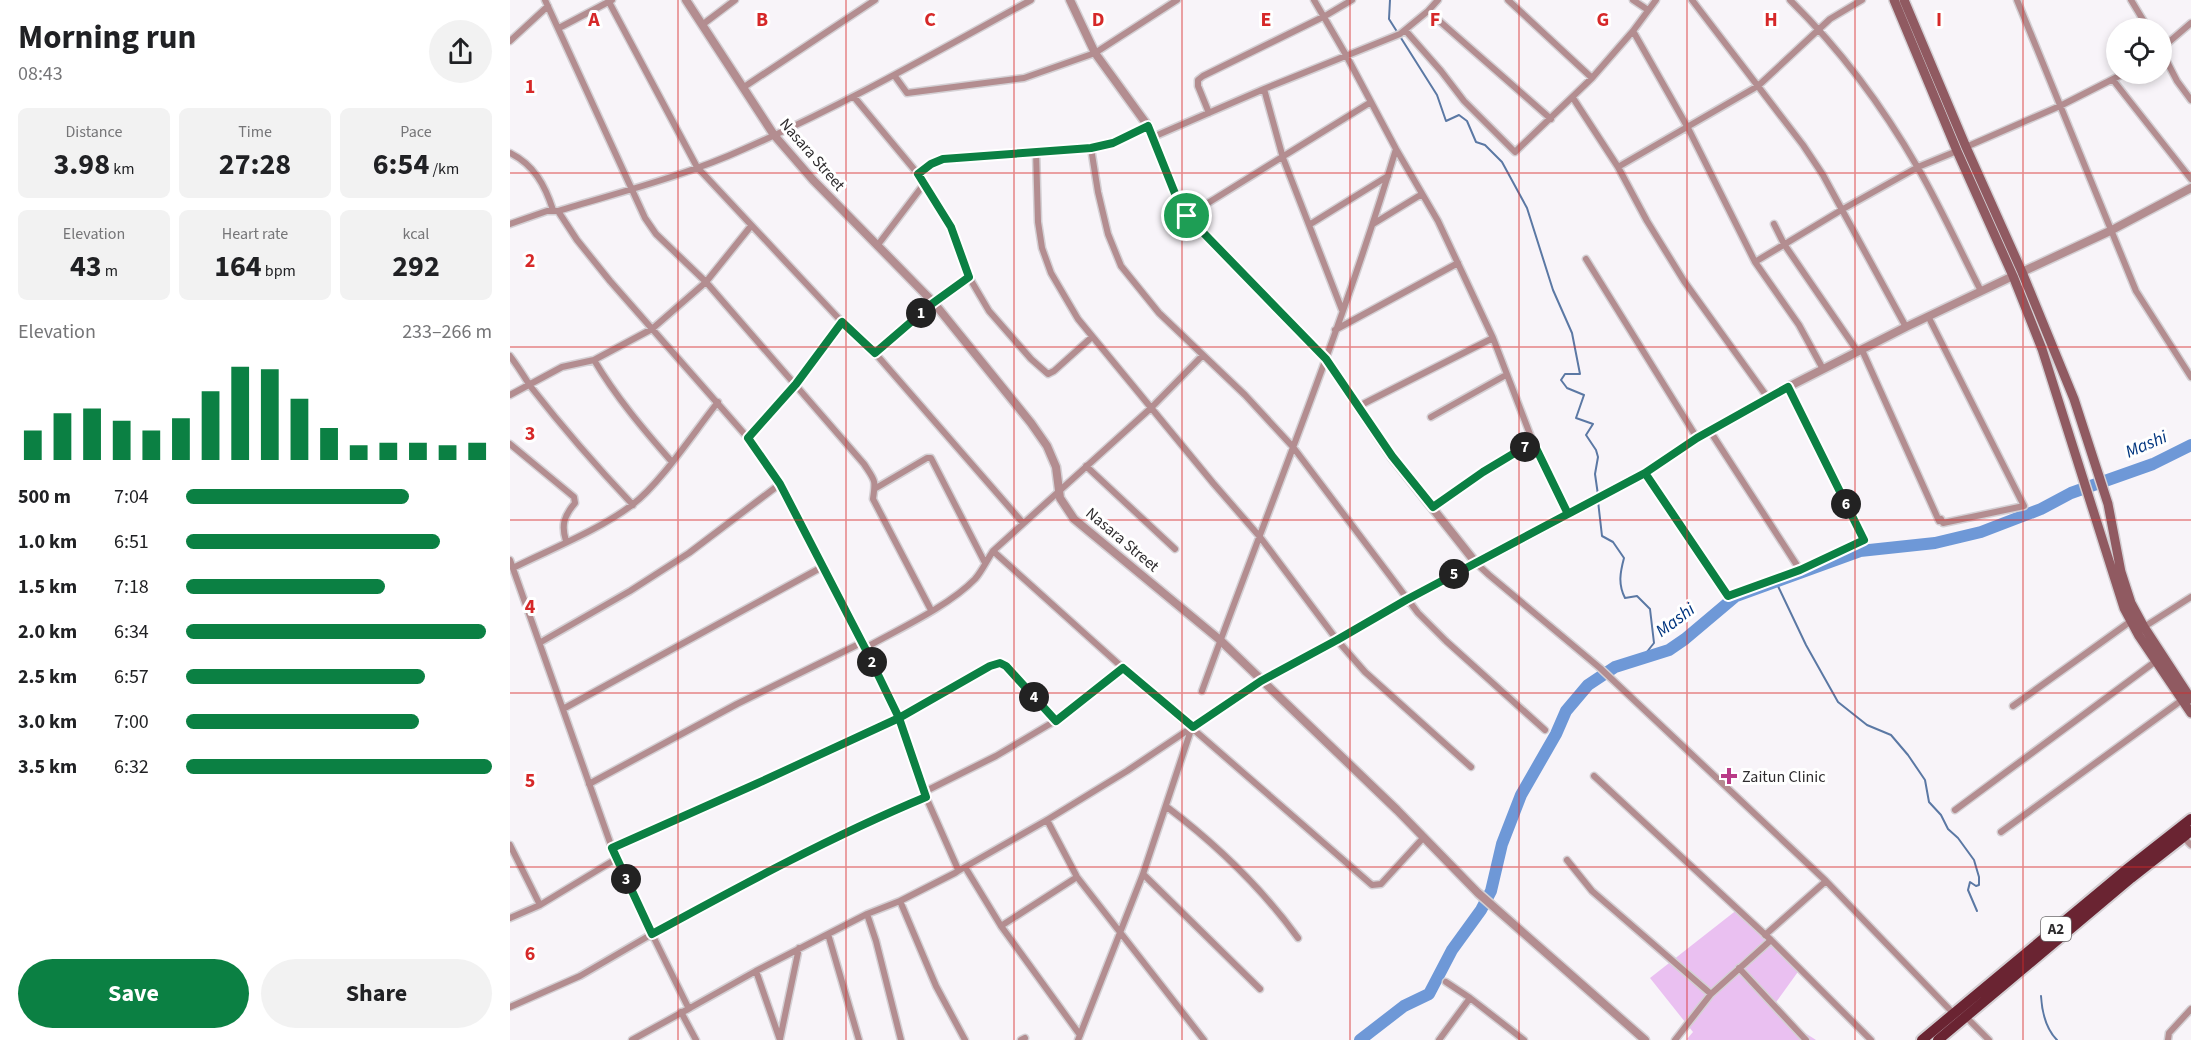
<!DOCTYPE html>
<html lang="en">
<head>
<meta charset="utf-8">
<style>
	:root { --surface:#fff; --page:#f2f2f2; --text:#202124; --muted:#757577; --accent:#0b8043 }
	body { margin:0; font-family:"Source Sans 3",sans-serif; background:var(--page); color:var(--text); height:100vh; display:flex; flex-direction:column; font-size:22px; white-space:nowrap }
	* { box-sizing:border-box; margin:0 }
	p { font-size:20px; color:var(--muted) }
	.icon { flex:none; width:33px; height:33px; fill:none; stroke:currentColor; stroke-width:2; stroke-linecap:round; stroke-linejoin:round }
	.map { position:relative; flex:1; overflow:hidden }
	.details { display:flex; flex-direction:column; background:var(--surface); width:510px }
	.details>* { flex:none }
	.fabs { position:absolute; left:1596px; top:18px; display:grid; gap:12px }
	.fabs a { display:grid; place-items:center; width:66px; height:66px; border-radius:50%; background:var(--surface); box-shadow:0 3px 9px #0003; font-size:30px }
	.pin { position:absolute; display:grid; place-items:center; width:51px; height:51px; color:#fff; margin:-26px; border:3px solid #fff; border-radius:50%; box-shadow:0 2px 6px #0007 }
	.km { position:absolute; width:30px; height:30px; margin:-15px; border-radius:50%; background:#222; color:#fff; font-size:16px; line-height:30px; text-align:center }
	.round { display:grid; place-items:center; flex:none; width:63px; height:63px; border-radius:32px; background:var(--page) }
	.summary { display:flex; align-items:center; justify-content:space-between; height:102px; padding:0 18px }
	h1 { font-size:33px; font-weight:700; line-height:45px }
	.metrics { display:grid; grid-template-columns:repeat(3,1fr); gap:9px; height:102px; padding:6px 18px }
	.metrics div { display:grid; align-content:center; border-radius:9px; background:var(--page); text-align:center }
	.metrics b { font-size:30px; font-weight:700 }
	.metrics small { font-size:16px; font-weight:400 }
	.metrics p { font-size:16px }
	.chart { height:168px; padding:12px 18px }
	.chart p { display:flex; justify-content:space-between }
	.chart svg { width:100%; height:108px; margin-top:6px; stroke:var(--accent); stroke-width:6 }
	.cta { display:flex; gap:12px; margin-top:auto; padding:12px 18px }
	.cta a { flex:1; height:69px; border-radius:36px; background:var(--accent); color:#fff; font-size:24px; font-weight:700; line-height:69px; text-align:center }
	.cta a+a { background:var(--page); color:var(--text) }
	ul { padding:0 18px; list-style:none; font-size:20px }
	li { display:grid; grid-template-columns:96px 72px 1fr; align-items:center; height:45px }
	li i { height:15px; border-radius:8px; background:var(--accent) }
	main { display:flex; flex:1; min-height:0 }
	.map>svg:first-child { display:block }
	.green { fill:#eac0f1 }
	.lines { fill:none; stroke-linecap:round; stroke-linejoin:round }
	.stream { stroke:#5b78a4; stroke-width:2 }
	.river { stroke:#6e98d7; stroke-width:12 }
	.minor-casing { stroke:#d4d0d4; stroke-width:9 }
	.tertiary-casing { stroke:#d4d0d4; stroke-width:11 }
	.secondary-casing { stroke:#d4d0d4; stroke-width:12 }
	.trunk-casing { stroke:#d4d0d4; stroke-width:14 }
	.minor { stroke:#b38d90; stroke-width:6 }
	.tertiary { stroke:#b38d90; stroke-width:8 }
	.secondary { stroke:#905a61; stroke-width:9 }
	.trunk { stroke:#6a2432; stroke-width:10 }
	.route-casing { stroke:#fff; stroke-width:12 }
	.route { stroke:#0b8043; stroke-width:8 }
	.grid { fill:none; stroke:#d62828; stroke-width:1.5; stroke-opacity:0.55 }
	.poi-dot { fill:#b93a87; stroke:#fff; stroke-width:2 }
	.labels { text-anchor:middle; stroke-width:6; stroke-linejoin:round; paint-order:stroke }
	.shield { fill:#fff; stroke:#6d6b6d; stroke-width:1.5 }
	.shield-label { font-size:15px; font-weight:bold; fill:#2e2c2e }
	.street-label { font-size:16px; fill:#2e2c2e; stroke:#fff }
	.poi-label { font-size:16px; fill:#2e2c2e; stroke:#fff; text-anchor:start }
	.water-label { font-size:18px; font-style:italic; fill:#00357f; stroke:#fff }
	.grid-label { font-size:20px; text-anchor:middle; font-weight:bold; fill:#d62828; stroke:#fff; stroke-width:6; stroke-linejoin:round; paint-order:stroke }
</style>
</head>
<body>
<main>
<section class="details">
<div class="summary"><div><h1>Morning run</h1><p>08:43</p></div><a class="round"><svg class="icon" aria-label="share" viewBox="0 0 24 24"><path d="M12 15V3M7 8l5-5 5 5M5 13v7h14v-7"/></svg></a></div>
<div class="metrics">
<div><p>Distance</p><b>3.98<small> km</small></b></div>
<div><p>Time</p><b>27:28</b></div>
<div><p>Pace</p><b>6:54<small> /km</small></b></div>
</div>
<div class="metrics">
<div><p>Elevation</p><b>43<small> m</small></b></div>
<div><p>Heart rate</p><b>164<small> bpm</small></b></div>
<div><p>kcal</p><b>292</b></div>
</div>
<div class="chart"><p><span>Elevation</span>233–266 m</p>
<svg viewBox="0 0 160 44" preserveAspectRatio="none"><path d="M5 44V32M15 44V25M25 44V23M35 44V28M45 44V32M55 44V27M65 44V16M75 44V6M85 44V7M95 44V19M105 44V31M115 44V38M125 44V37M135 44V37M145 44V38M155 44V37"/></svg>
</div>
<ul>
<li><b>500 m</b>7:04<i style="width:73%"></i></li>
<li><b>1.0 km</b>6:51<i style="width:83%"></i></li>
<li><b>1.5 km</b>7:18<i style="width:65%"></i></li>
<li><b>2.0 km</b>6:34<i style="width:98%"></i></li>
<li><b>2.5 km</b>6:57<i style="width:78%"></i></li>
<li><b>3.0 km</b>7:00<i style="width:76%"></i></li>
<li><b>3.5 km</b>6:32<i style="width:100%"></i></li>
</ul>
<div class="cta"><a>Save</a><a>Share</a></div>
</section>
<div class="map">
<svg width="1681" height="1040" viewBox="0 0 1681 1040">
	<rect width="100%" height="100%" fill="#f8f4f9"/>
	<!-- green -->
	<path class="green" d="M1228 909 1290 969 1264 1005 1275 1020 1306 1040H1179L1177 1039 1183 1032 1140 978Z"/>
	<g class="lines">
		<!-- stream -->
		<path class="stream" d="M880 0 879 19 927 95 936 121 949 115 957 121 966 142 975 145 992 162 1017 208 1043 290 1062 333 1070 374H1055L1051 380 1057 388 1074 395 1066 418 1083 424 1076 435 1086 450 1088 457 1085 474 1088 495
			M1088 501 1092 536 1103 542 1114 558C1110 573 1108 584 1115 598L1127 596 1140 609 1144 643 1132 658
			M1266 582 1296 645 1328 702 1357 725 1381 735 1398 755 1415 780 1419 802 1431 815 1438 829 1448 838 1464 860 1469 877V885L1466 886 1460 882 1458 890 1467 911
			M1531 996C1532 1012 1535 1028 1547 1040"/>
		<!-- river -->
		<path class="river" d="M850 1040 894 1006 919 994 942 950 971 910 981 891 992 844 1011 795 1046 734 1056 711 1078 685 1105 667 1159 650 1175 639 1226 596 1350 551 1425 543 1471 532 1531 509 1561 493 1643 464 1681 445"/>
		<!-- minor casing -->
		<g class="minor-casing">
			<path id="minor" d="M35 0 135 218 146 234 196 282 354 464C365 481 366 479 363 499L421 610
				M804 0 836 55 886 149 928 221 983 338 1023 442 1058 514
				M998 0 1082 78
				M1123 0 1138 10
				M1182 0 1293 145 1313 175 1396 327
				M1280 0C1330 49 1373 107 1408 168 1431 208 1450 250 1471 291
				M1507 0 1626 291 1681 377
				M1621 0 1638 28
				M99 2 187 167 332 322 365 353 513 523
				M918 11 1041 119
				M192 25 225 0
				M49 28 102 0
				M895 30 931 71 954 101 1005 152 1082 78 1123 31 1146 0
				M1123 31 1178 128 1245 262 1289 325 1313 369
				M0 41 38 6
				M1652 48 1681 23
				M1652 52 1667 81 1681 100
				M384 75 397 93 514 78 585 53 667 0
				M1603 80 1681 179
				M234 87 365 0
				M754 89 773 158 832 310
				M344 97 408 174 425 201 441 227 459 277 479 311 521 359 538 374 544 371 582 337
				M1063 98 1108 167 1137 221 1174 281 1258 398
				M699 113 688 86V80L693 76 815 16 842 0
				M643 137 754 89 890 34 918 11 928 0
				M1456 147 1550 106 1613 74
				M581 148 588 192 598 234 611 266 649 313 735 395 783 447 908 613 936 641 1035 730
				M526 151 528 222 532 248 541 273 568 319 703 483 750 537 827 640 855 672 961 767
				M0 153C24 165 35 185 43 210
				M1108 167 1248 86 1320 19 1352 0
				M408 174 421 164 433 159 581 148 603 143 638 126
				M48 211C110 192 175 176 234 149 332 106 426 52 521 0
				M677 216 861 102
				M0 224 37 211H48L67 240 100 281 238 438 270 484 355 648 389 718 416 797 447 867 448 871 445 873 390 901 426 986 455 1040
				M863 224 912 194
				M1264 224 1274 244 1348 352
				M799 225 878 176
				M367 246 414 184
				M1076 259 1187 438
				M1245 262 1333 209 1408 167 1447 151
				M825 330 948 263
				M1352 350 1429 521 1431 519 1433 523 1514 506 1418 316
				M365 353 424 303 459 277
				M0 356C8 366 14 377 21 387 53 428 87 467 123 505
				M84 360C106 397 133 429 162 462
				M0 395 52 367 84 360 142 329 196 282 241 226
				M849 406 983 338
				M921 417 996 375
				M1200 431 1290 570
				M238 438 286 384 332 322
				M0 444 64 497 65 503C54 516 51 525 56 541
				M576 466 665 549
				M1135 473 1218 596 1290 570 1354 540 1278 387
				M366 488 417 458H421L475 563
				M923 507 973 472 1023 442
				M483 551 613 668 862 885 871 884 914 837
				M0 560 102 848 142 934 315 842 416 797
				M3 568C41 549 89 530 122 505 151 483 184 432 208 402
				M1634 627 1681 597
				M31 642 120 591 179 553 270 484
				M355 648C389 629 439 606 465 579 472 571 477 560 483 551L641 408 693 355
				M692 691C757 511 831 333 886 149
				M1503 706 1621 621
				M53 709 314 566
				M1084 776 1261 940 1361 1040
				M79 784 227 704 353 642
				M416 791 486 756 545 721 613 668
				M657 807C707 845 751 887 788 938
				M1445 810 1646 661
				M537 820 567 877 694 1040
				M1491 832 1672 700
				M1673 837 1681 845
				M0 845 30 905
				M102 848 246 784 389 718 480 666 490 663 496 666 545 721
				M1057 860 1082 891 1201 994
				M455 867 491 926 570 1035
				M448 871 537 820 617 771 751 681 966 563 979 575 1090 668 1316 881 1444 1014
				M633 874 750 989
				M357 914 366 941 391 1040
				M0 918 30 905 106 859
				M491 926 567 877
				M318 934 349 1040
				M1255 935 1316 881
				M1229 968 1296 1040
				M246 971 357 914 390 901
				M936 982 960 998
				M0 1007 70 976 142 934 177 1005 180 1008 246 971 270 1040
				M171 1012 186 1040
				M1456 1017 1479 1040
				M270 1039 289 948
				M122 1040 180 1008
				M511 1040 515 1038
				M568 1040 633 874 682 727
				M929 1040 960 998 1014 1040
				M1165 1040 1201 994 1261 940
				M1658 1040 1659 1033 1681 1009"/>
		</g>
		<!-- tertiary casing -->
		<g class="tertiary-casing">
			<path id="tertiary" d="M176 0 264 135 303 180 424 303 521 423 537 446 546 467 550 498 564 519 710 640 887 810 968 893 1135 1040
				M560 0 585 53 638 126 668 201 677 216 816 359 881 456 966 563 1135 473 1187 438 1278 387 1396 327 1503 276
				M1512 272 1600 231 1681 188"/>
		</g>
		<!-- secondary casing -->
		<g class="secondary-casing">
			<path id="secondary" d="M1384 0 1447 151 1503 276 1532 349 1614 608 1629 636 1681 713
				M1394 0 1456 147 1512 272 1564 399 1598 504 1611 572 1621 603 1634 627 1681 699"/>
		</g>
		<!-- trunk casing -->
		<g class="trunk-casing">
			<path id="trunk" d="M1412 1040 1616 870 1681 819
				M1428 1040 1621 878 1681 831"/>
		</g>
		<!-- minor -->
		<use href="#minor" class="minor"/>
		<!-- tertiary -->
		<use href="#tertiary" class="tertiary"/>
		<!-- secondary -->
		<use href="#secondary" class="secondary"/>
		<!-- trunk -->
		<use href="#trunk" class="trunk"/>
	</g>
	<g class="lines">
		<!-- route casing -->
		<g class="route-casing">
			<path id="route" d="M677 216 668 201 638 126 603 143 581 148 433 159 421 164 408 174 441 227 459 277 423 303 365 353 332 322 286 384 238 438 270 484 355 648 389 718 416 797C322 836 232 885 142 934L102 848 246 784 389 718 480 666 490 663 496 666 546 721 613 668 683 727 751 681 827 640 896 600 1135 473 1187 438 1278 387 1354 540 1290 570 1218 596 1135 473 1058 514 1023 442 973 472 923 507 882 456 816 359 677 216"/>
		</g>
		<!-- route -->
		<use href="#route" class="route"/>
	</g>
	<!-- grid -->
	<path class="grid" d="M168 0V1040M336 0V1040M504 0V1040M672 0V1040M840 0V1040M1009 0V1040M1177 0V1040M1345 0V1040M1513 0V1040M0 173H1681M0 347H1681M0 520H1681M0 693H1681M0 867H1681"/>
	<!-- markers -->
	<path class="poi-dot" d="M1216 767h6v6h6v6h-6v6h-6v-6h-6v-6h6z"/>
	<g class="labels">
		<!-- shield labels -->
		<rect class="shield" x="1531" y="917" width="30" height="24" rx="4.5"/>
		<g class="shield-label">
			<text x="1546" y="934">A2</text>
		</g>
		<!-- street labels -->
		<g class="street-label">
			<text transform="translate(303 154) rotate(49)" y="6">Nasara Street</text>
			<text transform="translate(613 539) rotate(40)" y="6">Nasara Street</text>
		</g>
		<!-- poi labels -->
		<g class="poi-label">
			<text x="1232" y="782">Zaitun Clinic</text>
		</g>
		<!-- water labels -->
		<g class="water-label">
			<text transform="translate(1636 444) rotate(-23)" y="6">Mashi</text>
			<text transform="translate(1165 620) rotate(-37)" y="6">Mashi</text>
		</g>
	</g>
	<g class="grid-label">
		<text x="84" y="26">A</text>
		<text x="252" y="26">B</text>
		<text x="420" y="26">C</text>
		<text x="588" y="26">D</text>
		<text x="756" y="26">E</text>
		<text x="925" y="26">F</text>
		<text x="1093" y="26">G</text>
		<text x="1261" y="26">H</text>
		<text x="1429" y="26">I</text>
		<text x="20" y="93">1</text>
		<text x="20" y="267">2</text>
		<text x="20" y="440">3</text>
		<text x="20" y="613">4</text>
		<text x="20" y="787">5</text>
		<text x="20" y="960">6</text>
	</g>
</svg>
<div class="fabs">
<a><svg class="icon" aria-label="locate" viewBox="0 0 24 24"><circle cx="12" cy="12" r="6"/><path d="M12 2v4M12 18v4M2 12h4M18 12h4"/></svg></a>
</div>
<div class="pin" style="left:677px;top:216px;background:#1e9e55"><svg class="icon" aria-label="arrive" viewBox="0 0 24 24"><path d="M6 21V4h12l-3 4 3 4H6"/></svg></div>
<b class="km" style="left:411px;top:313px">1</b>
<b class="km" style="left:362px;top:662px">2</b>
<b class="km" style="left:116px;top:879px">3</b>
<b class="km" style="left:524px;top:697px">4</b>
<b class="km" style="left:944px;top:574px">5</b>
<b class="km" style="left:1336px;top:504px">6</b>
<b class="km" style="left:1015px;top:447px">7</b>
</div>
</main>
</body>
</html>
